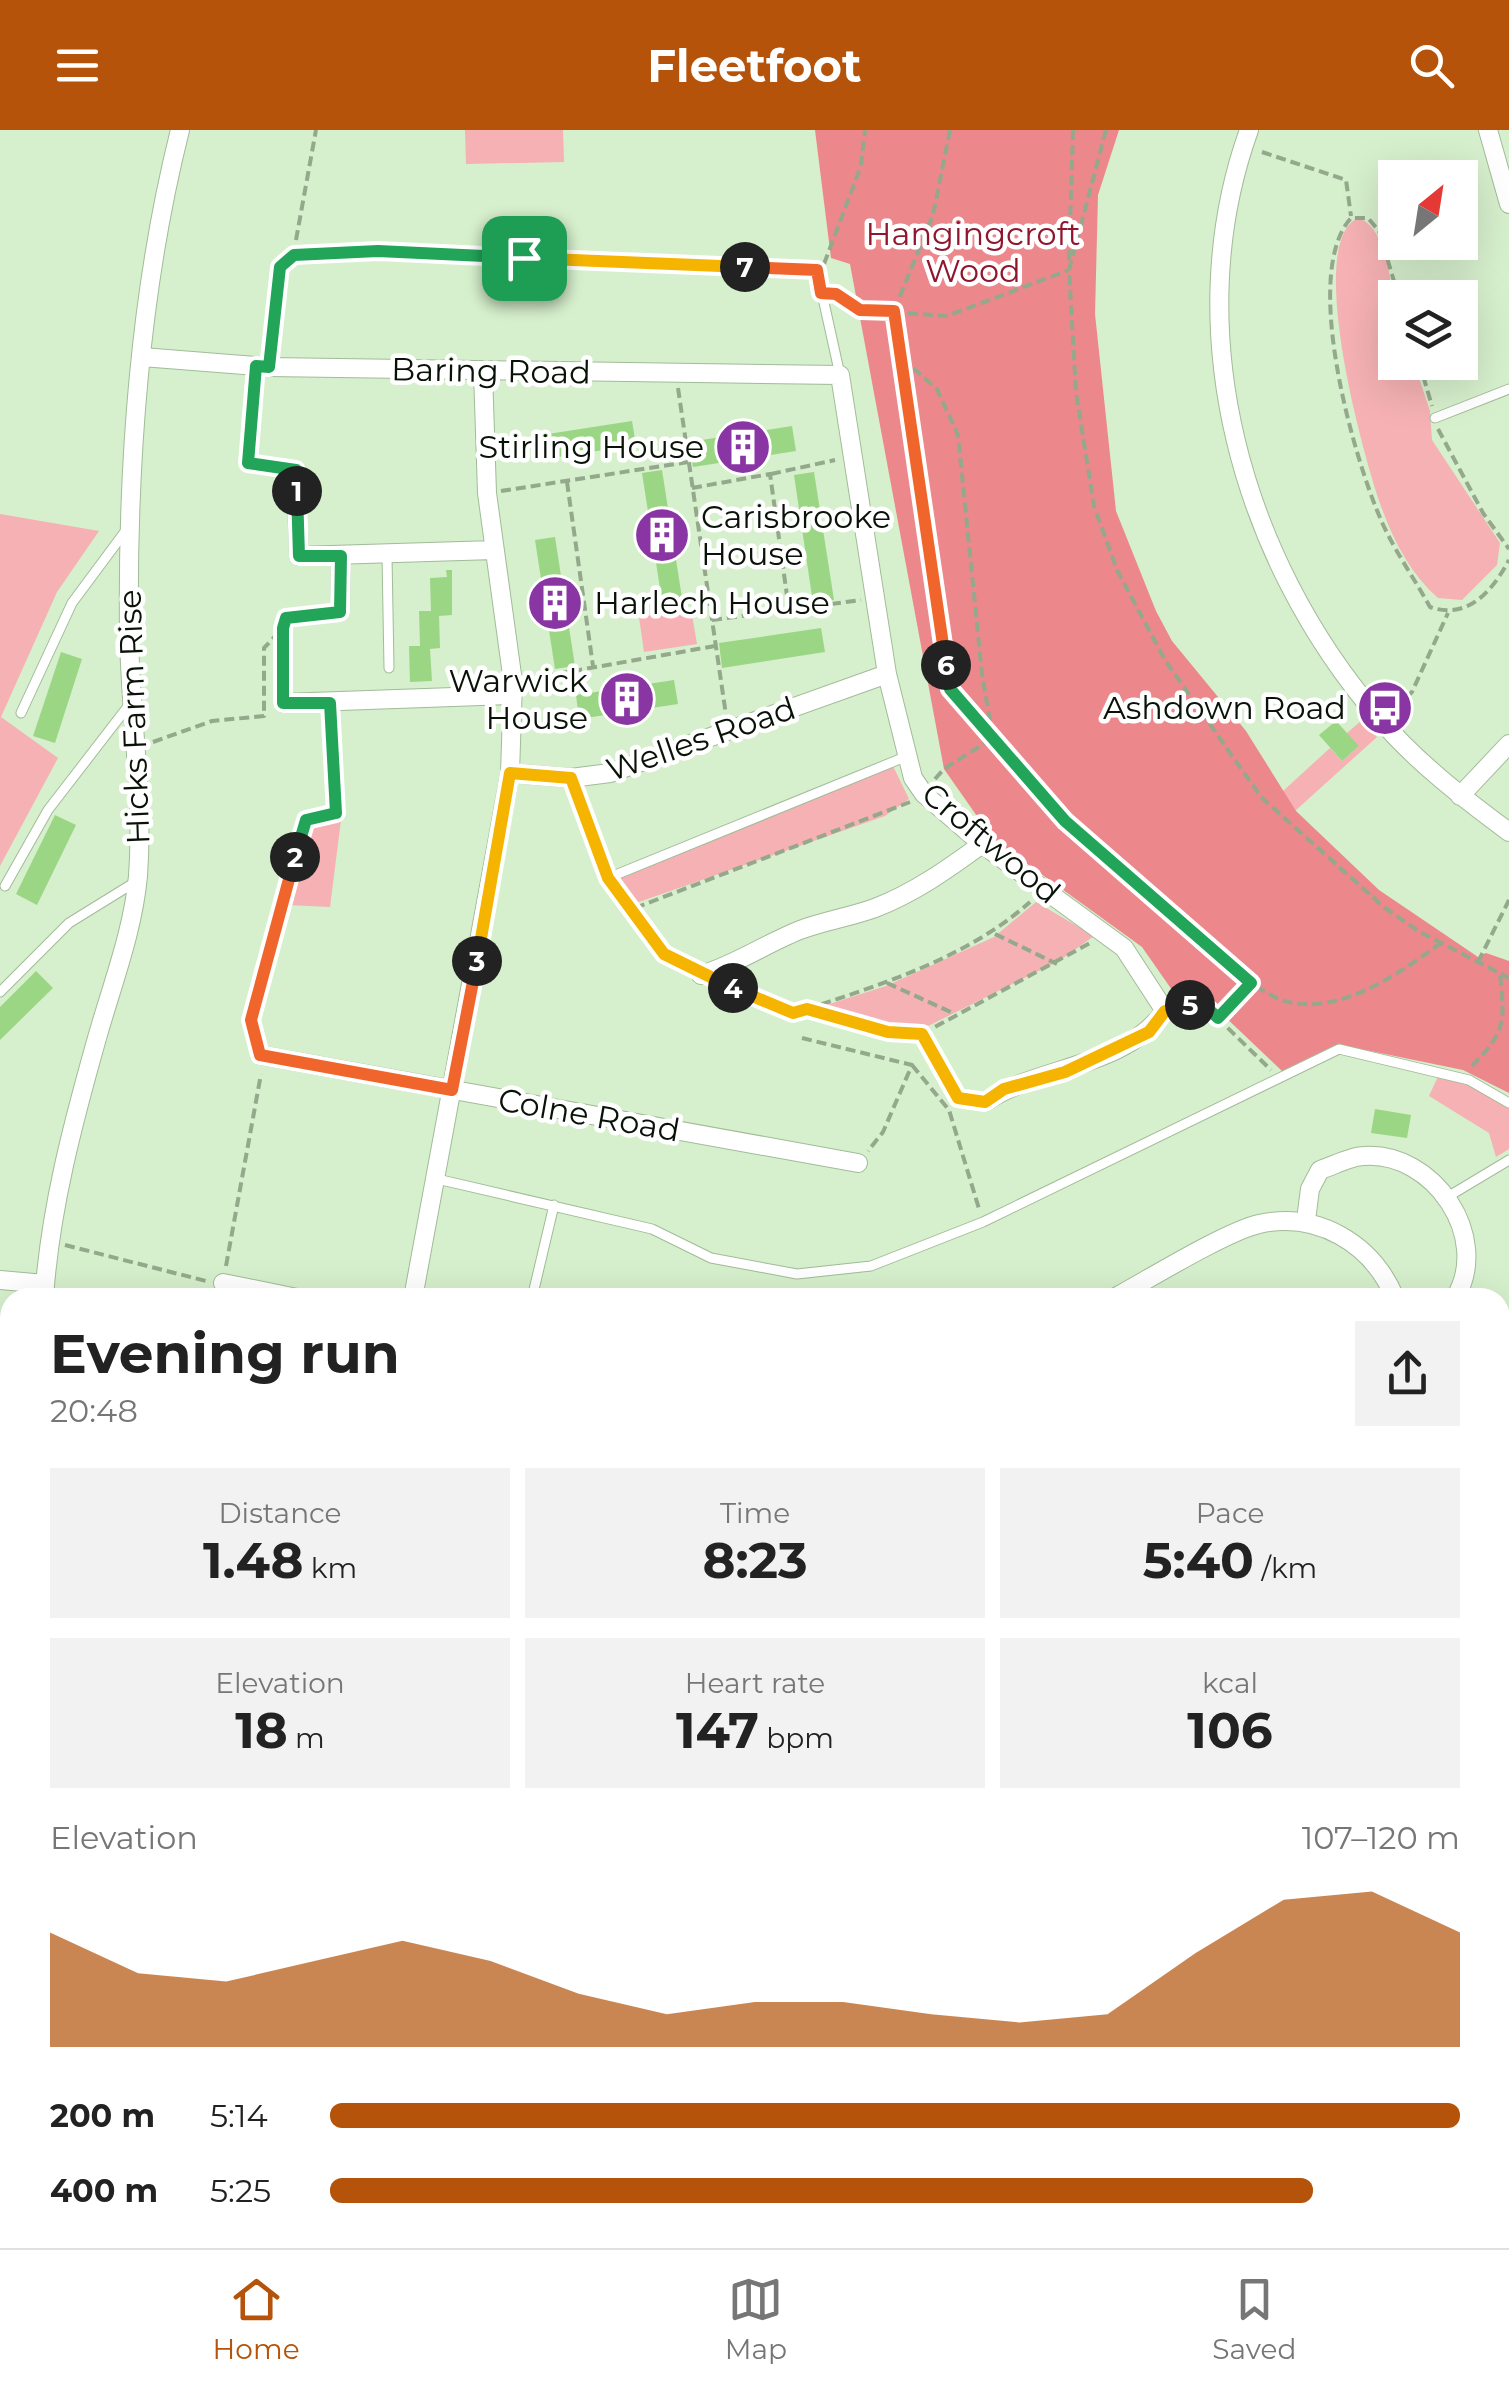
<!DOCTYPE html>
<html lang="en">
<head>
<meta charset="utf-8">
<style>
	:root { --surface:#fff; --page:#f2f2f2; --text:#222; --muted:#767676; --line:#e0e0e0; --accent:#b45309 }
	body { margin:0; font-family:Montserrat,sans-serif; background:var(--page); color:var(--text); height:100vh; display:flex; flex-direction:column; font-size:38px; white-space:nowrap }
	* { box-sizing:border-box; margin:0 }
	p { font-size:32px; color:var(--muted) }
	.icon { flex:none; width:55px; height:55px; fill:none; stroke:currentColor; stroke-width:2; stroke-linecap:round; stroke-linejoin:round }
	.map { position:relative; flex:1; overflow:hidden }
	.side { position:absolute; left:0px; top:1158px; width:1510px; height:962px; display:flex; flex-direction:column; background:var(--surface); border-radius:30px 30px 0 0; box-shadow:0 10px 40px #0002 }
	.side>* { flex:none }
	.needle { width:65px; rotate:30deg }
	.fabs { position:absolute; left:1378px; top:30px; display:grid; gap:20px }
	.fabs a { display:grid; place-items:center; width:100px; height:100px; border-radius:0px; background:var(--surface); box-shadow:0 10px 40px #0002; font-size:50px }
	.pin { position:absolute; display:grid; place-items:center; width:85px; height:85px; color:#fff; margin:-42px; border-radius:20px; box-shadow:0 5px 15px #0006 }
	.km { position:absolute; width:50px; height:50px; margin:-25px; border-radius:50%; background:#222; color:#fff; font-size:28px; line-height:50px; text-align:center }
	.round { display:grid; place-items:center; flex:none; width:105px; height:105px; border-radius:0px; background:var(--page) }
	.head { display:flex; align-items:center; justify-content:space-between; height:170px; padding:0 50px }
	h1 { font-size:55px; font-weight:700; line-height:75px }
	.figures { display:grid; grid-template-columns:repeat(3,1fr); gap:15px; height:170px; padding:10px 50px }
	.figures div { display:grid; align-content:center; border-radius:0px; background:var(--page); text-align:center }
	.figures b { font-size:50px; font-weight:700 }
	.figures small { font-size:28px; font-weight:400 }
	.figures p { font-size:28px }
	.chart { height:280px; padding:20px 50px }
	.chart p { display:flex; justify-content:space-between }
	.chart svg { width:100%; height:180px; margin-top:10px; fill:var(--accent); opacity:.7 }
	ul { padding:0 50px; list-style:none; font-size:32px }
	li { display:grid; grid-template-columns:160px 120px 1fr; align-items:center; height:75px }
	li i { height:25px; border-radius:12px; background:var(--accent) }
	header { display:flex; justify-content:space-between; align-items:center; height:130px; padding:0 50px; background:var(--accent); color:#fff; font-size:45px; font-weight:700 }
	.tab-bar { display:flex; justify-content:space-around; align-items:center; height:140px; border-top:2px solid var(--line); background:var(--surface); font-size:28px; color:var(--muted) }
	.tab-bar a { display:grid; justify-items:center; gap:5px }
	.tab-bar .selected { color:var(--accent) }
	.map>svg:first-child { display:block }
	.green { fill:#f5b1b3 }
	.forest { fill:#ec878c }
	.building { fill:#9bd685 }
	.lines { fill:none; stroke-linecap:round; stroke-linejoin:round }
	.lane-casing { stroke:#a2bb99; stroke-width:11 }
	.street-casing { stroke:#a2bb99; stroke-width:20 }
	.path { stroke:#94a88c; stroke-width:4; stroke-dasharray:10 5; stroke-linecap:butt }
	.lane { stroke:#fff; stroke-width:9 }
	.street { stroke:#fff; stroke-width:18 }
	.split-1-casing { stroke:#fff; stroke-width:20 }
	.split-2-casing { stroke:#fff; stroke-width:20 }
	.split-3-casing { stroke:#fff; stroke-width:20 }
	.split-4-casing { stroke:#fff; stroke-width:20 }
	.split-5-casing { stroke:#fff; stroke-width:20 }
	.split-6-casing { stroke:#fff; stroke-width:20 }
	.split-7-casing { stroke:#fff; stroke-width:20 }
	.split-8-casing { stroke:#fff; stroke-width:20 }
	.split-1 { stroke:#22a559; stroke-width:12 }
	.split-2 { stroke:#22a559; stroke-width:12 }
	.split-3 { stroke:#f0652b; stroke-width:12 }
	.split-4 { stroke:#f5b400; stroke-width:12 }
	.split-5 { stroke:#f5b400; stroke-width:12 }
	.split-6 { stroke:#22a559; stroke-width:12 }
	.split-7 { stroke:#f0652b; stroke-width:12 }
	.split-8 { stroke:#f5b400; stroke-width:12 }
	.labels { text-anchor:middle; stroke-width:9; stroke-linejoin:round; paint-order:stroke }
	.park-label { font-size:32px; fill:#90162e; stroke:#fff }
	.street-label { font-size:32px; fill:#091207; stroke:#fff }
	.poi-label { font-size:32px; fill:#091207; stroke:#fff; text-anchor:end }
</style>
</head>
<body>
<header><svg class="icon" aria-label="menu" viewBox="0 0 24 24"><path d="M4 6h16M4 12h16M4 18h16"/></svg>Fleetfoot<svg class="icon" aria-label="search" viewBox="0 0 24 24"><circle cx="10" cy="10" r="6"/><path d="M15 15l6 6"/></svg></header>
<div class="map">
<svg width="1509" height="2118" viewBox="0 0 1509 2118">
	<rect width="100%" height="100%" fill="#d6efcc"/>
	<!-- green -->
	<path class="green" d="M465 0H563L564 32 466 34Z
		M1358 88C1396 99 1395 201 1395 232L1414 233 1430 281 1432 310 1500 413 1497 435 1462 470 1438 468C1413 446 1396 416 1384 384 1366 338 1303 112 1358 88Z
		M0 384 99 401 57 462 1 587 58 628 0 736Z
		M691 479 697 514 644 522 639 487Z
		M1361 591 1377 607 1295 681 1282 662 1330 618 1342 631 1358 617 1347 603Z
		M893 636 909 669 885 686 636 773 613 751Z
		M342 682 330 777 287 775 309 693Z
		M1036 772 1094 806 1059 831 922 899 890 900 814 879 886 856 994 807Z
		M1440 942 1474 953 1509 977V1019L1496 1027 1489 1003 1429 966Z"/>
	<!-- forest -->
	<path class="forest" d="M815 0H1119L1098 65 1095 184 1116 381 1156 481 1172 511 1246 601 1296 681 1379 760 1478 827 1486 823 1509 831V963L1463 940 1346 916 1332 917 1282 941 1201 864 1179 870 1142 817 993 709 944 639 850 134 831 128Z
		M375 2110H570L582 2118H362Z"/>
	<!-- building -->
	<path class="building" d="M632 291 636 315 539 330 535 306Z
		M792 296 796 321 693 337 689 312Z
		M662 340 682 468 662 471 642 343Z
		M814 342 834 470 813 473 794 345Z
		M555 407 575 536 555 539 535 410Z
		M446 440H452V485L439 486 440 518 430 519 432 551 410 552 409 516H420L419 481H431L430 448 447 447Z
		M821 498 825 522 722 538 719 513Z
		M61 522 82 529 55 613 33 606Z
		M674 550 678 574 579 589 576 565Z
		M1336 591 1359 616 1342 631 1319 605Z
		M55 685 76 695 37 775 16 764Z
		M36 841 53 858 0 910V877Z
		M1375 979 1411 985 1407 1008 1371 1003Z
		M1506 1560 1509 1592 1500 1599V1565Z"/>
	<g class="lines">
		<!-- lane casing -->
		<g class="lane-casing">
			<path id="lane" d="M269 237 280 137 294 125 378 121 817 141 840 245
				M1435 288 1509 259
				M387 426 389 538
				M330 573 336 683
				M21 583 72 473 127 399
				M571 648 608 748 905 627
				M5 756 48 680 129 575
				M0 862 69 793 137 751
				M437 1049 652 1099 711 1128 797 1144 871 1136 983 1092 1339 919 1469 950 1509 973
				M1449 1066 1509 1030
				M532 1168 554 1075"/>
		</g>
		<!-- street casing -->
		<g class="street-casing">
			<path id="street" d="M1249 0C1177 200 1242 429 1378 587 1415 631 1463 668 1509 702
				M1488 0 1509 74
				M142 227 269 237 840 245 887 544 913 648 924 664 982 714 1124 818 1165 881C1122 939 1040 935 985 972
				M296 340 299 426 494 420
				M340 482 341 426
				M283 573 513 565
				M510 643 571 648 610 643 887 544
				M1460 666 1509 614
				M701 845C737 834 765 814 800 800 824 791 850 787 875 778 914 763 948 739 982 714
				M260 925 858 1033
				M1306 1090 1310 1059 1320 1040C1333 1036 1351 1026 1364 1026 1433 1021 1492 1107 1455 1168
				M0 1150 45 1154
				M223 1153 297 1168
				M44 1168C50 1079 73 993 97 908 112 855 133 801 138 746 144 665 130 585 129 504 127 337 139 163 180 0
				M413 1168 510 643 513 552 487 363 483 242
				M1114 1168C1149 1149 1225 1102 1259 1094 1317 1081 1372 1113 1395 1168
				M1500 1658 1509 1651
				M0 1716 10 1713
				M0 1924 10 1922
				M1500 2001 1509 1991
				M737 2110 742 2118
				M204 2118 215 2110
				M1355 2118 1368 2110"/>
		</g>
		<!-- path -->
		<path class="path" d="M950 0 933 85 894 181 897 224 937 259 958 305 982 544 993 608 1065 691 1251 853C1264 861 1278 871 1293 873 1346 882 1403 841 1442 812
			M1106 0 1069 140 1076 262 1094 376 1117 440 1165 530 1261 667 1385 778 1420 802 1509 848
			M1262 22 1346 50 1351 86
			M296 110 316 0
			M1069 130 1073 0
			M824 134 861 36 865 0
			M837 166 860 180 947 186 1069 140
			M1399 168 1379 101 1368 88H1351C1301 143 1353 326 1381 390 1394 420 1414 448 1430 477 1467 490 1492 462 1509 430
			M897 225 950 559 993 608 944 639 935 649
			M1419 232 1432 276
			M254 251 248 333 281 335
			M678 258 726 585
			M1438 299 1483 383 1509 419
			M771 344 835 330
			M567 352 593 536
			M692 358 770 344 789 480
			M501 361 688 332
			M712 490 861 470
			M528 549 715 516
			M283 558 285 488 325 484
			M1395 578 1412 562 1448 483
			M153 612 212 591 264 586V518L283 498
			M618 759 664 824 686 837
			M635 778 910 672
			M995 804 1057 834
			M1478 832 1509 770
			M887 853 955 884
			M726 856 793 883 807 879 889 902 922 904 958 968 969 970
			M1179 878 1201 872 1271 940
			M807 879C886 853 968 827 1030 772
			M1218 888 1251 853
			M922 904 1090 813
			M802 908 912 935 883 1002 868 1021
			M256 910 251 890 306 690 322 686
			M912 935 949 980 980 1082
			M1472 936C1506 901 1505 892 1500 844
			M65 1115 206 1151
			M226 1136 261 944
			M1500 1898 1509 1906"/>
		<!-- lane -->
		<use href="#lane" class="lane"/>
		<!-- street -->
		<use href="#street" class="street"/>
	</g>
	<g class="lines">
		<!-- split-1 casing -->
		<g class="split-1-casing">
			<path id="split-1" d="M297 361 296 340 248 333 256 236 269 237 280 137 294 125 378 121 524 128"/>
		</g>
		<!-- split-2 casing -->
		<g class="split-2-casing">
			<path id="split-2" d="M295 727 306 690 336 683 330 573H283V498L286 488 340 482 341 426H299L297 361"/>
		</g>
		<!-- split-3 casing -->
		<g class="split-3-casing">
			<path id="split-3" d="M295 727 251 890 260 925 452 960 477 831"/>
		</g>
		<!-- split-4 casing -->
		<g class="split-4-casing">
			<path id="split-4" d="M477 831 510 643 571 648 608 748 664 824 733 858"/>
		</g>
		<!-- split-5 casing -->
		<g class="split-5-casing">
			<path id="split-5" d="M733 858 793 883 807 879 888 902 922 904 958 968 985 972 1004 959 1065 942 1149 902 1165 881 1190 875"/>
		</g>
		<!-- split-6 casing -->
		<g class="split-6-casing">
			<path id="split-6" d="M946 535 950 559 1065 691 1251 853 1218 888 1201 872 1190 875"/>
		</g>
		<!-- split-7 casing -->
		<g class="split-7-casing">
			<path id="split-7" d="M745 137 817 140 821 163 836 164 860 180 894 181 946 535"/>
		</g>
		<!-- split-8 casing -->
		<g class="split-8-casing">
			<path id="split-8" d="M524 128 745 137"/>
		</g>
		<!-- split-1 -->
		<use href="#split-1" class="split-1"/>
		<!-- split-2 -->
		<use href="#split-2" class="split-2"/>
		<!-- split-3 -->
		<use href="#split-3" class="split-3"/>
		<!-- split-4 -->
		<use href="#split-4" class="split-4"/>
		<!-- split-5 -->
		<use href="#split-5" class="split-5"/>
		<!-- split-6 -->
		<use href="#split-6" class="split-6"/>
		<!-- split-7 -->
		<use href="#split-7" class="split-7"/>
		<!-- split-8 -->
		<use href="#split-8" class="split-8"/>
	</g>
	<!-- icons -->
	<defs>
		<g id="building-disc" transform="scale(2.875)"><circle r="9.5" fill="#8935a3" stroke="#fff"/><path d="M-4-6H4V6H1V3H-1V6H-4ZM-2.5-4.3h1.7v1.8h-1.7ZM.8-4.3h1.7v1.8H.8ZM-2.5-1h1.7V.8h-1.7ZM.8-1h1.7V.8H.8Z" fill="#fff"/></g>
		<g id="bus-disc" transform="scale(2.875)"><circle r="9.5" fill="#8935a3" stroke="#fff"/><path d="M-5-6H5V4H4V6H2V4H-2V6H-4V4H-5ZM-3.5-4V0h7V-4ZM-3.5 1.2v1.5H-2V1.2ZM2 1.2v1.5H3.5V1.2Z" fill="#fff"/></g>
	</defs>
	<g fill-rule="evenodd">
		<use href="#building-disc" x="743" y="317"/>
		<use href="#building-disc" x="662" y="405"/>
		<use href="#building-disc" x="555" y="473"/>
		<use href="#building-disc" x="627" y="569"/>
		<use href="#bus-disc" x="1385" y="578"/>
	</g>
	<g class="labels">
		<!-- park labels -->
		<g class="park-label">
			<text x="973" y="115">Hangingcroft<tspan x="973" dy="37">Wood</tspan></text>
		</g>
		<!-- street labels -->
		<g class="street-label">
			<text transform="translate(491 241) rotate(1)" y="11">Baring Road</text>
			<text transform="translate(134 587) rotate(-92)" y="11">Hicks Farm Rise</text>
			<text transform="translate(701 609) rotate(-19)" y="11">Welles Road</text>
			<text transform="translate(991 713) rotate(40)" y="11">Croftwood</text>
			<text transform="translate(589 985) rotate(10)" y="11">Colne Road</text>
		</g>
		<!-- poi labels -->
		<g class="poi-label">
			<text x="704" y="328">Stirling House</text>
			<text x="701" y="398" text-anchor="start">Carisbrooke<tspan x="701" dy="37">House</tspan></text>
			<text x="594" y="484" text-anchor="start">Harlech House</text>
			<text x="588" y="562">Warwick<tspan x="588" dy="37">House</tspan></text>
			<text x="1346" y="589">Ashdown Road</text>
		</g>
	</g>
</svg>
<div class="fabs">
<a><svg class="needle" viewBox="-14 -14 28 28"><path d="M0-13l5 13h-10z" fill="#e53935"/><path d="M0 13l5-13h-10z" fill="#767676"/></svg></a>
<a><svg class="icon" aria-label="layers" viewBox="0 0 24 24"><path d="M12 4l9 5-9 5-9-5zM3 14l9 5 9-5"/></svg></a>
</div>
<div class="pin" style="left:524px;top:128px;background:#1e9e55"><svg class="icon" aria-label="arrive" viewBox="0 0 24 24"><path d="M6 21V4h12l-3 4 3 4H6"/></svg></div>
<b class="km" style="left:297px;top:361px">1</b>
<b class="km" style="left:295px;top:727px">2</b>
<b class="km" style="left:477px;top:831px">3</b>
<b class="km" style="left:733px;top:858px">4</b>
<b class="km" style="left:1190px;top:875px">5</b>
<b class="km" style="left:946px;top:535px">6</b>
<b class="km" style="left:745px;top:137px">7</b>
<section class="side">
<div class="head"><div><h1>Evening run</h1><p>20:48</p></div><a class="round"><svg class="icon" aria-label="share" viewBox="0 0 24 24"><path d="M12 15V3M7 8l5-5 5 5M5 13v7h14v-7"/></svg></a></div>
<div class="figures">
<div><p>Distance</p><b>1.48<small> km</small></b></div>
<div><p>Time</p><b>8:23</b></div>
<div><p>Pace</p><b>5:40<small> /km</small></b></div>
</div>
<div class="figures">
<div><p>Elevation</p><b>18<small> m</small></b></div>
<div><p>Heart rate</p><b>147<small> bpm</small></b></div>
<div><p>kcal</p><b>106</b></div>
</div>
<div class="chart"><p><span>Elevation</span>107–120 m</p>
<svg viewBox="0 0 160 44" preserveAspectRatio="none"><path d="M0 44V16L10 26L20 28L30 23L40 18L50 23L60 31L70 36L80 33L90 33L100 36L110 38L120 36L130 21L140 8L150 6L160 16V44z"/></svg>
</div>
<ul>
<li><b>200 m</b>5:14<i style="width:100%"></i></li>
<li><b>400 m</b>5:25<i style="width:87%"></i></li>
</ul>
</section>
</div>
<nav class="tab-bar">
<a class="selected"><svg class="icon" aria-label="home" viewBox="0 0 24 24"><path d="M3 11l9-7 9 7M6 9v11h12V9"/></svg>Home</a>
<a><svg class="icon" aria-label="map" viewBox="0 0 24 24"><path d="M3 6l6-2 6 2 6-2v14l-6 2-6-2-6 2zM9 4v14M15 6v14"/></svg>Map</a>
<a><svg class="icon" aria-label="saved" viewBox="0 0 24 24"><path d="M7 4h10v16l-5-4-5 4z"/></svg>Saved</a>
</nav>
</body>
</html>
